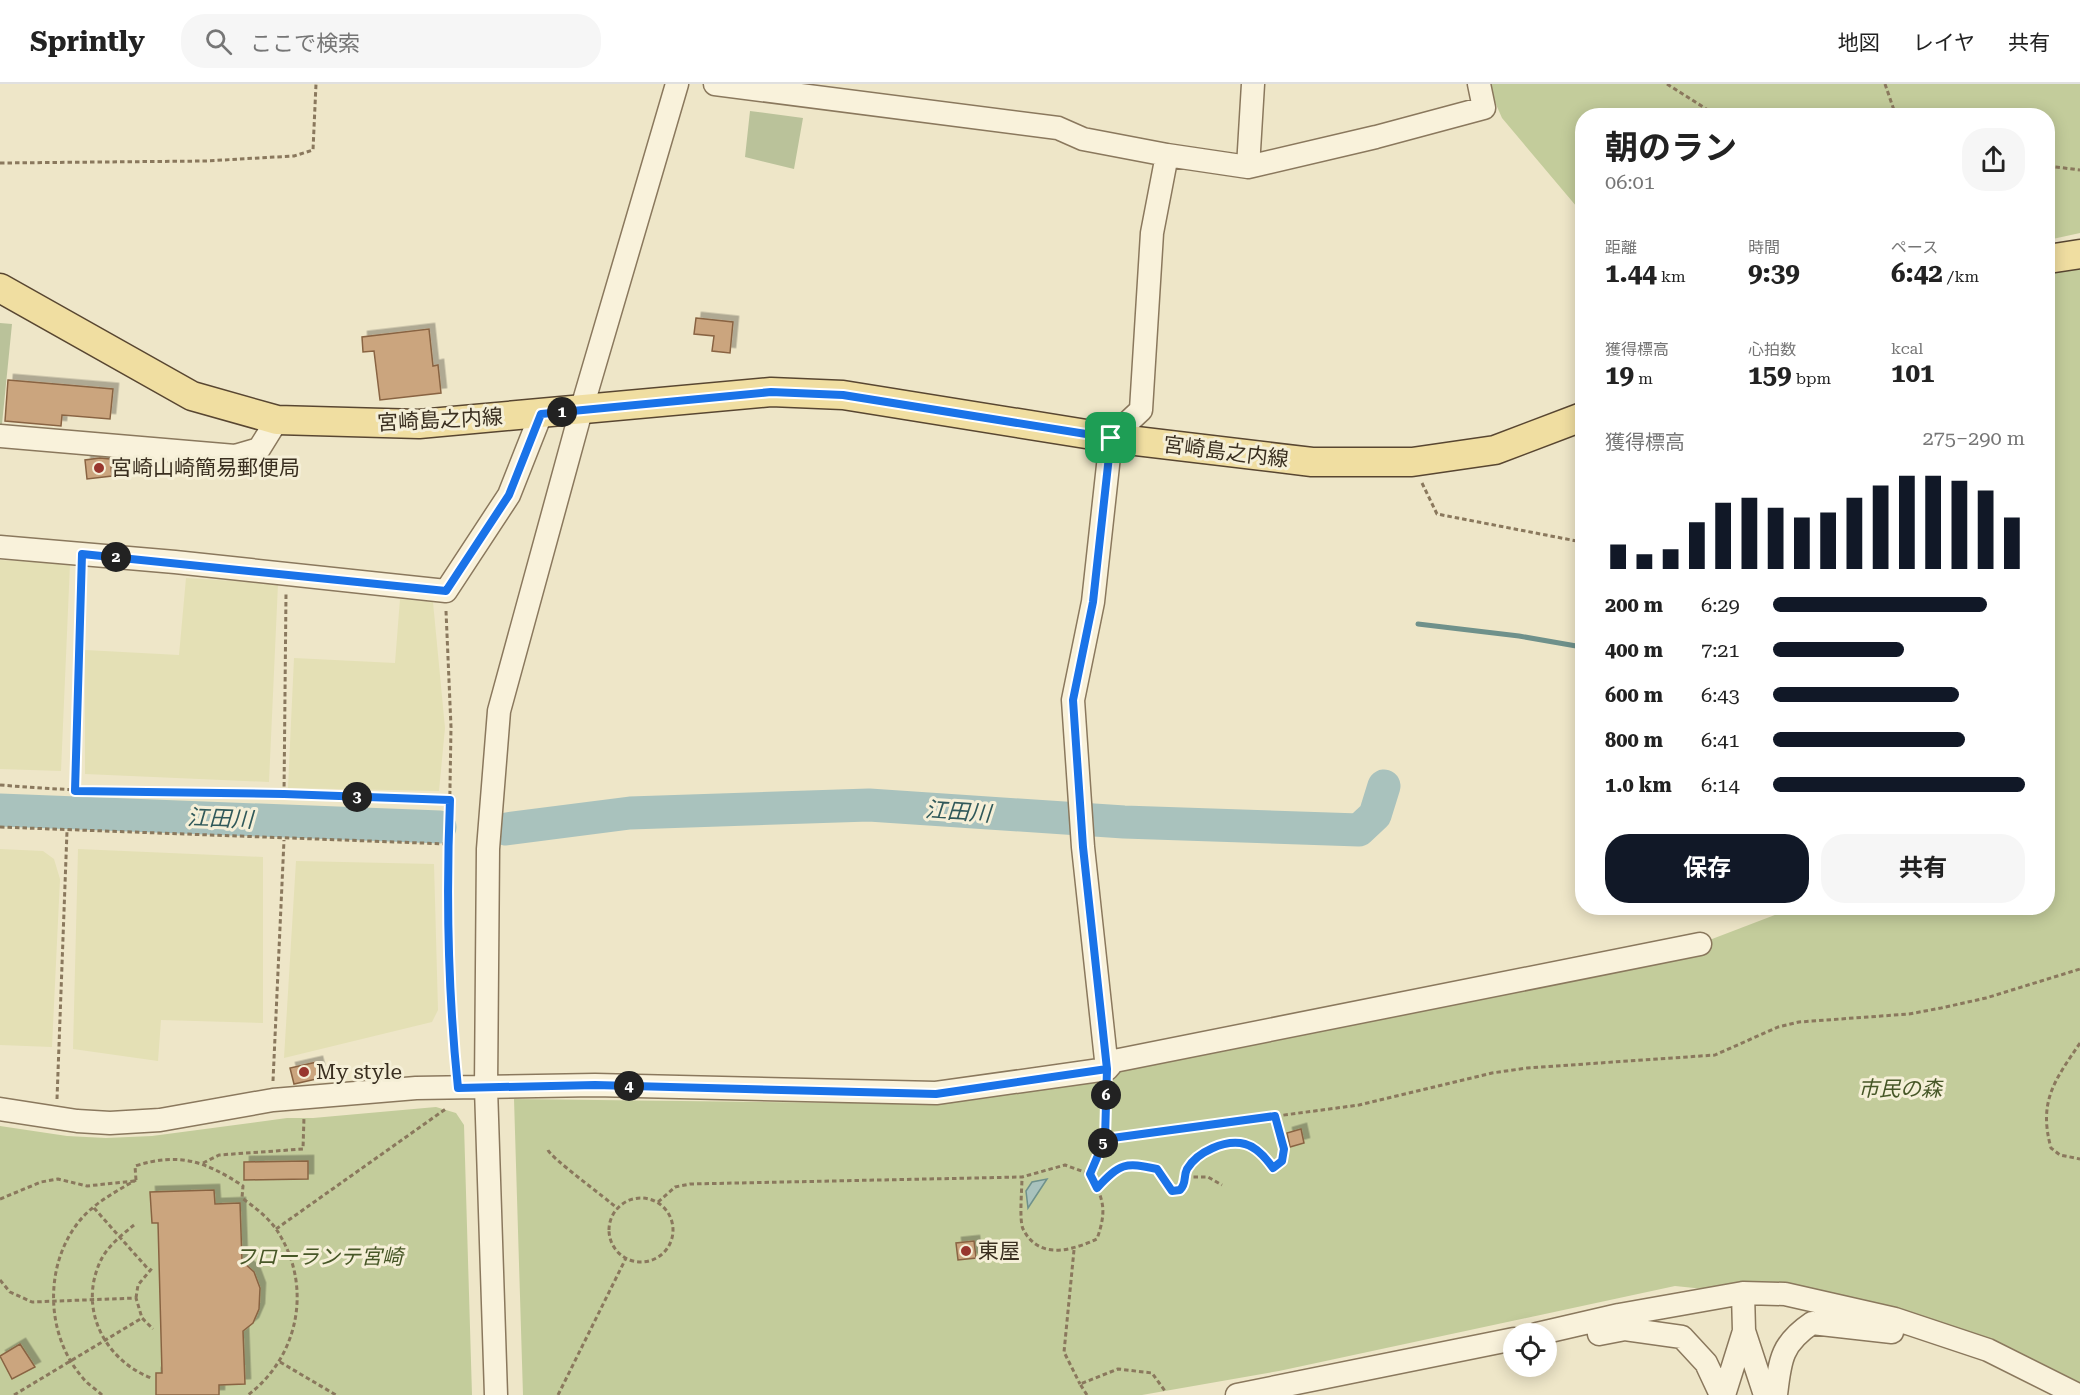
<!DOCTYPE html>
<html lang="ja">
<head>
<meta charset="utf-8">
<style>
	:root { --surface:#fff; --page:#f6f6f6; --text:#222; --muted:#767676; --line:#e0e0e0; --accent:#111827 }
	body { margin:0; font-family:"Roboto Serif","Noto Sans JP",serif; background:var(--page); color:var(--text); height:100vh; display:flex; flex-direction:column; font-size:22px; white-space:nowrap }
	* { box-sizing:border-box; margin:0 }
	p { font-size:20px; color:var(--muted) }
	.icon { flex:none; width:33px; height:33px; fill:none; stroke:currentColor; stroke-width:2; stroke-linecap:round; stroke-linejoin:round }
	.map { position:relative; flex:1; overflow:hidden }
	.drawer { position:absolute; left:1575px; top:24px; width:480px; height:807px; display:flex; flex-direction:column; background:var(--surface); border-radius:24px; box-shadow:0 3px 15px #0003 }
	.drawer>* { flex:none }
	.tools { position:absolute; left:1503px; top:1239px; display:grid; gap:12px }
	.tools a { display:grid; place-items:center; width:54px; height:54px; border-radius:50%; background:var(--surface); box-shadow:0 3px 15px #0003; font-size:30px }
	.pin { position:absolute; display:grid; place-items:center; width:51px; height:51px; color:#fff; margin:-26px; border-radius:12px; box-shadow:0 3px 9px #0006 }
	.km { position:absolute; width:30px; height:30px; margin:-15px; border-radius:50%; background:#222; color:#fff; font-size:16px; line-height:30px; text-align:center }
	.round { display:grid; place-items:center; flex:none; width:63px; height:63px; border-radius:24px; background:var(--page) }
	.head { display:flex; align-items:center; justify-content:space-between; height:102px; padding:0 30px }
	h1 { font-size:33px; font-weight:700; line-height:45px }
	.figures { display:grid; grid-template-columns:repeat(3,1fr); gap:9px; height:102px; padding:6px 30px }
	.figures div { display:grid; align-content:center }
	.figures b { font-size:26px; font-weight:700 }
	.figures small { font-size:16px; font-weight:400 }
	.figures p { font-size:16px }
	.chart { height:168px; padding:12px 30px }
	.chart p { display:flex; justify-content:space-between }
	.chart svg { width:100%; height:108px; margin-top:6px; stroke:var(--accent); stroke-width:6 }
	.primary-button { display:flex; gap:12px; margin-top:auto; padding:12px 30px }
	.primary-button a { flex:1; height:69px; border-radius:24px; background:var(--accent); color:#fff; font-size:24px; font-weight:700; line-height:69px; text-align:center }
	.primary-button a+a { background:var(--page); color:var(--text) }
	ul { padding:0 30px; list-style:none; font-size:20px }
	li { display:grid; grid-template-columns:96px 72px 1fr; align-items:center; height:45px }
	li i { height:15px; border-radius:8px; background:var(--accent) }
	header { display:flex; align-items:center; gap:36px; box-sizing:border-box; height:84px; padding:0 30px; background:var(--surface); border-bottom:2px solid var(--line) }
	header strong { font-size:28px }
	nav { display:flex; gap:33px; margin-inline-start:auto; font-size:21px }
	.search { width:420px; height:54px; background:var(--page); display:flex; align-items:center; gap:15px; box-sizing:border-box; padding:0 21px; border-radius:24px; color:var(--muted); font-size:22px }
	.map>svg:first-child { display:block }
	.farmland { fill:#e4e0b5 }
	.green { fill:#c3cc9b }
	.cemetery { fill:#bac29a }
	.water { fill:#a9c2bd; stroke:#6f918b; stroke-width:1.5 }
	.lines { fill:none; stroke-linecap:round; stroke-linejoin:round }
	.stream { stroke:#6f918b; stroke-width:5 }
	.river { stroke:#a9c2bd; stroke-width:33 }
	.building { fill:#cba57e; stroke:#896443; stroke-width:1.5; filter:url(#shadow) }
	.minor-casing { stroke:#8a785d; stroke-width:25 }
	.major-casing { stroke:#584631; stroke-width:31 }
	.path { stroke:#8a785d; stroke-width:3; stroke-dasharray:4.5 3; stroke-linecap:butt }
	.minor { stroke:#f9f2db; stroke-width:22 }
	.major { stroke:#f0dea1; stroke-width:28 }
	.route-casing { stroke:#fff; stroke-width:12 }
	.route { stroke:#1a73e8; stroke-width:8 }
	.poi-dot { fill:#98362e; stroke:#f5efd7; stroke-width:2 }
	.labels { text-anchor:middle; stroke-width:6; stroke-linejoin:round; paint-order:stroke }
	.street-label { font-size:21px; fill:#3a2f20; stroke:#f5efd7 }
	.poi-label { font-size:21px; fill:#3a2f20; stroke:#f5efd7; text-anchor:start }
	.park-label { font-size:21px; font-style:italic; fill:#475727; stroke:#f5efd7 }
	.water-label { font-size:22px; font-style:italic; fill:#30595a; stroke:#f5efd7 }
</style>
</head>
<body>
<header>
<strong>Sprintly</strong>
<div class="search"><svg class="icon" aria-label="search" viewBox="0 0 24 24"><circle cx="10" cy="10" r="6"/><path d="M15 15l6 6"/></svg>ここで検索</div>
<nav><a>地図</a><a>レイヤ</a><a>共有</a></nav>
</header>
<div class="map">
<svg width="2080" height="1311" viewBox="0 0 2080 1311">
	<defs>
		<filter id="shadow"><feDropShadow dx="5.5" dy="-5.5" stdDeviation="0" flood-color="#0004"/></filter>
	</defs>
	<rect width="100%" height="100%" fill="#eee6c8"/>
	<!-- farmland -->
	<path class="farmland" d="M0 476 70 480 61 687 0 685Z
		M186 494 278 500 269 698 85 690V566L179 571Z
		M400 515 433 518 445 644 439 707 288 704 294 574 395 579Z
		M0 765 43 767 54 775 60 795 52 963 0 961Z
		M78 765 263 773V939L161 936 158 977 73 965Z
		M296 777 434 780 438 926 432 938 284 974Z"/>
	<!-- green -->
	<path class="green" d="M1487 0H2080V149L2048 156V32H1582V129L1502 34Z
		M2080 170V1311L1988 1266 1743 1209 1675 1202 1279 1287 1142 1311H523L514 1015 937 1020 1699 860 1793 824H2048V175Z
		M436 1023 456 1029 464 1041 472 1311H0V1042L67 1052 106 1054 152 1052 287 1034H313Z"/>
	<!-- cemetery -->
	<path class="cemetery" d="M750 27 803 34 794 85 745 73Z
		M0 239 12 240 2 340H0Z"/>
	<!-- water -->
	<path class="water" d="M1047 1095 1028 1124 1026 1107 1032 1098Z"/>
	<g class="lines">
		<!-- stream -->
		<path class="stream" d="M1418 540 1519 552 1582 563"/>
		<!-- river -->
		<path class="river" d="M0 726 440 743
			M506 745 630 729 869 721 1124 738 1359 746 1375 731 1384 702"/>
	</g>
	<!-- building -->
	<path class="building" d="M696 234 733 238 730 269 712 267 714 252 694 250Z
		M429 245 433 282 438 281 441 309 380 316 374 267 363 268 362 253Z
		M8 296 113 305 110 335 62 331 61 342 5 337Z
		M100 374 110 375 112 392 87 395 85 376Z
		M317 978 321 994 294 1000 290 984Z
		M1301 1045 1304 1059 1290 1063 1287 1049Z
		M308 1077V1095L244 1096V1078Z
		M214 1106 215 1120 240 1119 242 1177 254 1188 260 1204 259 1225 253 1239 243 1247 245 1300 219 1301V1311H156V1289H162L158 1139H152L150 1108Z
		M974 1157 976 1174 958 1176 956 1159Z
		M20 1260 35 1283 12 1295 0 1272Z"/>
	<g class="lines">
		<!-- minor casing -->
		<g class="minor-casing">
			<path id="minor" d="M715 0 1058 44 1083 55 1167 71 1248 83 1376 53 1484 24 1479 0
				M1248 83 1253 0
				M0 352 235 372 259 365 277 336
				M0 463 175 478 446 507 509 411 541 330
				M1107 985 1083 763 1073 616 1093 518 1111 354 1141 326 1152 149 1167 71
				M0 1025 77 1037 110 1039 160 1036 273 1016 416 1004 595 1001 936 1009 1107 985 1114 977 1700 860
				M1744 1247 1765 1311
				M1537 1250 1619 1231 1743 1209 1785 1210 1895 1235 1988 1266 2078 1311
				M1599 1250 1625 1245 1682 1253 1706 1279 1721 1311
				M496 1311 486 1004 488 765 499 627 581 327 677 0
				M1237 1311 1514 1255
				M1724 1311 1744 1247 1743 1209
				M1776 1311C1780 1276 1781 1260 1812 1239L1892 1248"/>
		</g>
		<!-- major casing -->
		<g class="major-casing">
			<path id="major" d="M2048 175 2080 170
				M0 204 192 312 277 336 419 340 771 308 843 311 1111 354 1312 378H1412L1495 366 1582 333"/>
		</g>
		<!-- path -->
		<path class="path" d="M1667 0 1711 28 1720 32
			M1885 0 1896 32
			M0 79 205 77 294 72 313 66 316 0
			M2048 82 2080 86
			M1422 399 1437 430 1582 458
			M446 527 451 643 448 823 456 985
			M0 701C150 713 300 711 450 716
			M75 707 81 490
			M284 710 286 509
			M0 743 448 760
			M2080 959C2055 996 2038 1017 2051 1064L2060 1071 2080 1075
			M273 997 284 756
			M57 1015 67 747
			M1105 1055 1359 1021 1492 989 1527 984 1715 971 1778 943 1799 938 1909 930 1941 924 1986 914 2080 885
			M548 1066C551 1074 606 1114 618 1125
			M203 1079 219 1071 303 1065 304 1033
			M1090 1090 1105 1055 1106 1005
			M1186 1093H1208L1222 1101
			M136 1096 135 1082C179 1068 205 1077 243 1102L242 1114C257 1125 272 1136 281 1153 312 1207 297 1274 248 1311
			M1097 1104C1120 1079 1125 1078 1157 1085L1172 1106H1180C1187 1099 1183 1093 1187 1085 1197 1068 1225 1055 1245 1060 1256 1062 1266 1074 1273 1084L1282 1077 1284 1065 1275 1033
			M609 1146a32 32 0 1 1 64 0a32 32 0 1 1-64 0Z
			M0 1115 41 1098 58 1095 87 1102 134 1097
			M658 1118 675 1103 690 1100 1022 1093 1065 1081 1090 1090C1104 1116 1107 1126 1097 1155 1073 1166 1039 1177 1023 1145 1019 1136 1022 1105 1022 1093
			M94 1124 149 1186
			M134 1141C123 1150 109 1161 102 1174 77 1222 103 1275 151 1294
			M276 1145 447 1024
			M1074 1166 1064 1268 1080 1300
			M0 1196 10 1208 32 1218 136 1214 142 1234 153 1245
			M136 1214 138 1201 153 1183
			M280 1278 336 1311
			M14 1311 142 1234
			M102 1311C96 1305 87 1300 82 1293 46 1251 44 1184 77 1140 92 1120 115 1108 136 1096
			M558 1311 626 1174
			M1087 1311 1080 1300 1118 1285 1152 1289 1165 1307"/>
		<!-- minor -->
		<use href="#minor" class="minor"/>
		<!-- major -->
		<use href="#major" class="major"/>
	</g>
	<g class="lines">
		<!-- route casing -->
		<g class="route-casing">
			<path id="route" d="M1111 354 843 311 771 308 541 330 509 411 446 507 82 470 75 707 284 710 450 716C446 812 448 909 458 1004L595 1001 936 1010 1107 985 1105 1055 1090 1090 1097 1104C1120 1079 1125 1078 1157 1085L1172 1107 1180 1106C1187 1099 1183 1093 1187 1085 1197 1068 1225 1055 1245 1060 1256 1063 1266 1074 1273 1084L1282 1077 1284 1065 1275 1032 1105 1055 1107 985 1083 763 1073 616 1093 518 1111 354"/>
		</g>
		<!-- route -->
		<use href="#route" class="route"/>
	</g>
	<!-- markers -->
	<g class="poi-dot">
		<circle cx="99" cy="384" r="6"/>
		<circle cx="304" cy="988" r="6"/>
		<circle cx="966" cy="1167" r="6"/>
	</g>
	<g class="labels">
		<!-- street labels -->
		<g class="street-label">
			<text transform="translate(440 336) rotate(-3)" y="7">宮崎島之内線</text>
			<text transform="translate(1226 368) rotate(7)" y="7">宮崎島之内線</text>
		</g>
		<!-- poi labels -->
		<g class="poi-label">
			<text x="111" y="391">宮崎山崎簡易郵便局</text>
			<text x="316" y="995">My style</text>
			<text x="978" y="1174">東屋</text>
		</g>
		<!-- park labels -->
		<g class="park-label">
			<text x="1900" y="1012">市民の森</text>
			<text x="319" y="1180">フローランテ宮崎</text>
		</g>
		<!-- water labels -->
		<g class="water-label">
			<text transform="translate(958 727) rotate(4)" y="8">江田川</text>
			<text transform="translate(220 734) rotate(2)" y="8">江田川</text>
		</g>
	</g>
</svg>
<div class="tools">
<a><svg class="icon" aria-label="locate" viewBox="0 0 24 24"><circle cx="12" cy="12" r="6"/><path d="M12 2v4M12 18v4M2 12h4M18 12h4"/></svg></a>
</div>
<div class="pin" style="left:1111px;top:354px;background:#1e9e55"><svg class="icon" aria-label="arrive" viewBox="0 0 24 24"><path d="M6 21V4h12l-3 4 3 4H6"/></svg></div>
<b class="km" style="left:562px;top:328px">1</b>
<b class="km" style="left:116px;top:473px">2</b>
<b class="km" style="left:357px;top:713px">3</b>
<b class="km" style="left:629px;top:1002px">4</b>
<b class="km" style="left:1103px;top:1059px">5</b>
<b class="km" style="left:1106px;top:1011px">6</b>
<section class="drawer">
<div class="head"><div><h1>朝のラン</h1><p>06:01</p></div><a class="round"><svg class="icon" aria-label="share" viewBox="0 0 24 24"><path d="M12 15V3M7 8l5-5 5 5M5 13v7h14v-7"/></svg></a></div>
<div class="figures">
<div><p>距離</p><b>1.44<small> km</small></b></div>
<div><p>時間</p><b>9:39</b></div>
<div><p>ペース</p><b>6:42<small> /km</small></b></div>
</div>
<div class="figures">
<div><p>獲得標高</p><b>19<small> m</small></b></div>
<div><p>心拍数</p><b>159<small> bpm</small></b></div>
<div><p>kcal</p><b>101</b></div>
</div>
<div class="chart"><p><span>獲得標高</span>275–290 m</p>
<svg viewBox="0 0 160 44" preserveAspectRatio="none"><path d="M5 44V34M15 44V38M25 44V36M35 44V25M45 44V17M55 44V15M65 44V19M75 44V23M85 44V21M95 44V15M105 44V10M115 44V6M125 44V6M135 44V8M145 44V12M155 44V23"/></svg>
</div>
<ul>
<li><b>200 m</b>6:29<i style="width:85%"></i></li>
<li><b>400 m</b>7:21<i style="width:52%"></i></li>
<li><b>600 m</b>6:43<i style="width:74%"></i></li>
<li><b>800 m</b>6:41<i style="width:76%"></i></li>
<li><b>1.0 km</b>6:14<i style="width:100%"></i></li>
</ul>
<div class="primary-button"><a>保存</a><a>共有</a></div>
</section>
</div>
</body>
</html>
